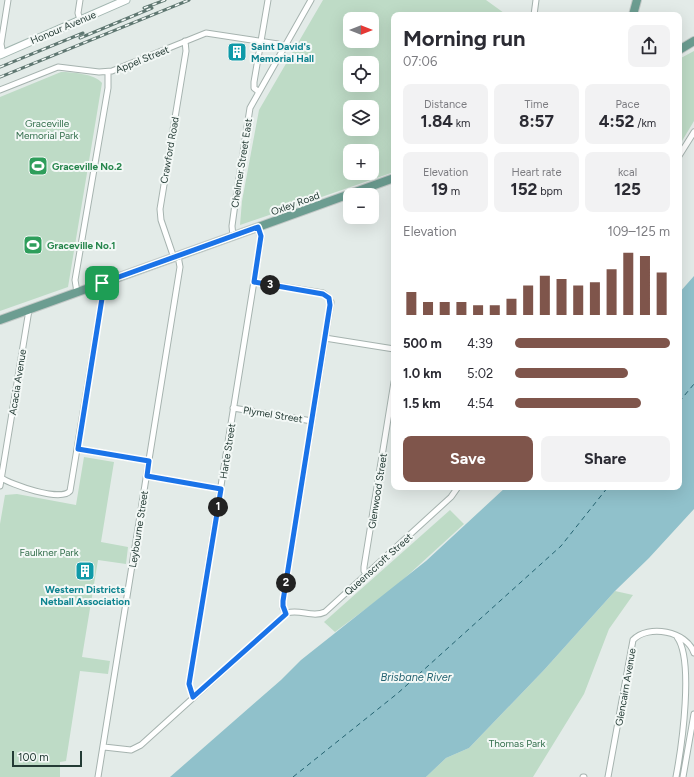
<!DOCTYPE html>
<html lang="en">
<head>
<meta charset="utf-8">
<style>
	:root { --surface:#fff; --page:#f2f2f3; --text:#2b2b33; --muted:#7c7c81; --accent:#7f554b }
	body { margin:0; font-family:Figtree,sans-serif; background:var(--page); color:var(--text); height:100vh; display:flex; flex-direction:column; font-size:15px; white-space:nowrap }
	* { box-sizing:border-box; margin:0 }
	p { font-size:13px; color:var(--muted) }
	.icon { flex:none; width:22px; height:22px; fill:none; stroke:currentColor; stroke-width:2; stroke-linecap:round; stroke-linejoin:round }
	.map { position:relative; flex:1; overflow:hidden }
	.side { position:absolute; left:391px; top:12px; width:291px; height:478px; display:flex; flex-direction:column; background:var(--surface); border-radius:8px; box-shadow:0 4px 16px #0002 }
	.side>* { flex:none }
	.needle { width:26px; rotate:90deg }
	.buttons { position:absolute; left:343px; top:12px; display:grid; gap:8px }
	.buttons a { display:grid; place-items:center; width:36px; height:36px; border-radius:8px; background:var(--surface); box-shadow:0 4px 16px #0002; font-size:20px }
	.scale { position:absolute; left:12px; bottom:10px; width:70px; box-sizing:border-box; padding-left:4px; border:2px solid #243b35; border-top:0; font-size:11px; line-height:14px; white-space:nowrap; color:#243b35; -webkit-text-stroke:3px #f3f8f6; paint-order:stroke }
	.pin { position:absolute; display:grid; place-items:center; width:34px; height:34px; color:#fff; margin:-17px; border-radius:8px; box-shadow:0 2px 6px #0006 }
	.km { position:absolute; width:20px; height:20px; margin:-10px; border-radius:50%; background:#222; color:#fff; font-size:11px; line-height:20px; text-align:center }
	.round { display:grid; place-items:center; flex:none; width:42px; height:42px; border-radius:8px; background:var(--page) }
	.overview { display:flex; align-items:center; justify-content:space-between; height:68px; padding:0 12px }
	h1 { font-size:22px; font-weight:700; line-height:30px }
	.figures { display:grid; grid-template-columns:repeat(3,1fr); gap:6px; height:68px; padding:4px 12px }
	.figures div { display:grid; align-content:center; border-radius:8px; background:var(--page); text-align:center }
	.figures b { font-size:17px; font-weight:700 }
	.figures small { font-size:11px; font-weight:400 }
	.figures p { font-size:11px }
	.chart { height:112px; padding:8px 12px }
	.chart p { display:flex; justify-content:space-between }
	.chart svg { width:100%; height:72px; margin-top:4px; stroke:var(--accent); stroke-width:6 }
	.button { display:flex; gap:8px; margin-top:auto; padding:8px 12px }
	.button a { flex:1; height:46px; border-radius:8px; background:var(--accent); color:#fff; font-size:16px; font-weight:700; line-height:46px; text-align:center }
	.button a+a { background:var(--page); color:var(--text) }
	ul { padding:0 12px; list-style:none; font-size:13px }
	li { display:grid; grid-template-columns:64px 48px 1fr; align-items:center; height:30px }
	li i { height:10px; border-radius:5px; background:var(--accent) }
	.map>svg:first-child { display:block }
	.green { fill:#bedbc6; fill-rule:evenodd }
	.water { fill:#90c1cb }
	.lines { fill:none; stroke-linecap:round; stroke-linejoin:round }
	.ferry { stroke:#246371; stroke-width:1; stroke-dasharray:5 4; stroke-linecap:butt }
	.street-casing { stroke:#a6b3af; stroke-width:7 }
	.secondary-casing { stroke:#a2b6b0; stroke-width:9 }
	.primary-casing { stroke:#c2c8c6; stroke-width:10 }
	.street { stroke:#fff; stroke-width:5 }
	.secondary { stroke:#fff; stroke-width:7 }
	.primary { stroke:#6c9d91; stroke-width:8 }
	.rail-casing { stroke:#5f7771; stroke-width:3 }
	.rail { stroke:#f3f8f6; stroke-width:1.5; stroke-dasharray:4.5; stroke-linecap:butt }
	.route-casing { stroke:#fff; stroke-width:8 }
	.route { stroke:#1a73e8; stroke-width:5 }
	.labels { text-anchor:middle; stroke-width:4; stroke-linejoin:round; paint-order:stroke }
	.street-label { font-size:10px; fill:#243b35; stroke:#f3f8f6 }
	.culture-label { font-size:10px; font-weight:bold; fill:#0d838f; stroke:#f3f8f6; text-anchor:start }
	.park-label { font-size:10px; fill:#326e4b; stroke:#f3f8f6 }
	.leisure-label { font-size:10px; font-weight:bold; fill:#27864d; stroke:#f3f8f6; text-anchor:start }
	.water-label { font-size:11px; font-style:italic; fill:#246371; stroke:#f3f8f6 }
</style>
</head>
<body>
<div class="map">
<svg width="694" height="777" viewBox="0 0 694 777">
	<rect width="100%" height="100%" fill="#e3ebe8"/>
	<!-- green -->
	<path class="green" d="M323 0H486L504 13 516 15H394V172L240 225 242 201 259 110ZM350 19H372V41H350ZM350 63H372V85H350ZM350 107H372V129H350ZM350 151H372V173H350Z
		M694 51V121L679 146V59Z
		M61 72C71 72 96 74 102 83L68 287 0 311V97Z
		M84 457 114 462 101 542 128 547 126 564 98 560 82 657 110 661 108 674 80 671 66 761 60 762V777H0V524L5 495 17 494 76 505Z
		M450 510 464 524 395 587 335 632 324 622Z
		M615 591 633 595 609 629 584 694 533 777H426L446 758 469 748 544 670Z"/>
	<!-- water -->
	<path class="water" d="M694 276V509L649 558 615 591 544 670 469 748 446 758 426 777H170L281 680 301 660 426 561 506 487H679V293Z"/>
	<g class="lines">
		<!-- ferry -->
		<path class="ferry" d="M679 402 694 384
			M293 777 398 693 561 546 608 487"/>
		<!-- street casing -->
		<g class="street-casing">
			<path id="street" d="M80 0 78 13 80 20
				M534 15 536 0
				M3 54 1 44 8 0
				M0 90 58 67 99 72 112 71 206 33 278 44 285 46
				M259 92 254 88V82L268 0
				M679 156 694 132
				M233 237 232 226 235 204 250 108 311 0
				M174 258 161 220 160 209 186 51 185 41
				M254 282 323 293 328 297 331 302 283 601V608L286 614
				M77 292 75 280 108 88V72
				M325 338 394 349
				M233 408 312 421
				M78 449 149 461
				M147 476 221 489
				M0 477C11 485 61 502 70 491L103 292 102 283
				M0 486 29 310
				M367 575 364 571V567L394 382
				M193 697 189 684 261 238 258 227
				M104 747 131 750 141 745 287 613C300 609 313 618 325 612L451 497 458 487
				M98 777 180 267 178 256
				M583 777H584
				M608 777 633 640C648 624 687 631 694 653
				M676 777C682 745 694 660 677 637
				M683 777 694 714"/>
		</g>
		<!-- secondary casing -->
		<g class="secondary-casing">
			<path id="secondary" d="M0 55 126 0"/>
		</g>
		<!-- primary casing -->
		<g class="primary-casing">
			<path id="primary" d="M633 15 637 0
				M679 50 694 41
				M0 320 394 178"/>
		</g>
		<!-- street -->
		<use href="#street" class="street"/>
		<!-- secondary -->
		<use href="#secondary" class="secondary"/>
		<!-- primary -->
		<use href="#primary" class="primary"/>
		<!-- rail casing -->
		<g class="rail-casing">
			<path id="rail" d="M144 8 165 0
				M80 38 152 8
				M0 67 83 33
				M0 77 189 0"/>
		</g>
		<!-- rail -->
		<use href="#rail" class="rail"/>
	</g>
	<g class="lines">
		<!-- route casing -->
		<g class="route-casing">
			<path id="route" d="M258 227 261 236 254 282 323 294 329 298 330 305 283 601V606L286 614 193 697 189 684 221 489 147 476 149 461 78 449 103 292 102 283Z"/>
		</g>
		<!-- route -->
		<use href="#route" class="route"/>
	</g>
	<!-- icons -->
	<defs>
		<g id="building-square" transform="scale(1)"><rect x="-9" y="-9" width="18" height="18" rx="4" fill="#0f9aa8" stroke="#f3f8f6"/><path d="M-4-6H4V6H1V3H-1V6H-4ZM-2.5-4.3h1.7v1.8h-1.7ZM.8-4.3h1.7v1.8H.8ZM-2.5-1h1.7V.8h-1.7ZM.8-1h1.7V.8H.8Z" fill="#fff"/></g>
		<g id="stadium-square" transform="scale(1)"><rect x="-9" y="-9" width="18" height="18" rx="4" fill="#2e9e5b" stroke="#f3f8f6"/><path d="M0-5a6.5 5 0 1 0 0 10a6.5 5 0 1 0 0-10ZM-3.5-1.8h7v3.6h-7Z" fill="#fff"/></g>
	</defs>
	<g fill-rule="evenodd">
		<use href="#building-square" x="237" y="52"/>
		<use href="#stadium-square" x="38" y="166"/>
		<use href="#stadium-square" x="33" y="245"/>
		<use href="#building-square" x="85" y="571"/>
	</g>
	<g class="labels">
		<!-- street labels -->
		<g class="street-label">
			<text transform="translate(63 27) rotate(-23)" y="4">Honour Avenue</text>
			<text transform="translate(142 59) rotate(-22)" y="4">Appel Street</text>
			<text transform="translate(169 150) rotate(-80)" y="4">Crawford Road</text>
			<text transform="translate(241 163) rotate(-81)" y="4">Chelmer Street East</text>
			<text transform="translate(295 203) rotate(-20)" y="4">Oxley Road</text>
			<text transform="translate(17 382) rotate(-81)" y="4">Acacia Avenue</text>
			<text transform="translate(273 414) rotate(9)" y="4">Plymel Street</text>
			<text transform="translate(227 451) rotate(-81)" y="4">Harte Street</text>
			<text transform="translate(377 491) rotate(-81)" y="4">Glenwood Street</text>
			<text transform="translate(138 529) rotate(-81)" y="4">Leybourne Street</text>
			<text transform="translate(378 564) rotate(-42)" y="4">Queenscroft Street</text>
			<text transform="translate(625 687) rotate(-80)" y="4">Glencairn Avenue</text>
		</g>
		<!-- culture labels -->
		<g class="culture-label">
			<text x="251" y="50">Saint David's<tspan x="251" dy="12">Memorial Hall</tspan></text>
			<text x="85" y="593" text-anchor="middle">Western Districts<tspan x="85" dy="12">Netball Association</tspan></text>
		</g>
		<!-- park labels -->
		<g class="park-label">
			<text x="47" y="127">Graceville<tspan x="47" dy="12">Memorial Park</tspan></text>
			<text x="49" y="556">Faulkner Park</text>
			<text x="517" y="747">Thomas Park</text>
		</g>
		<!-- leisure labels -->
		<g class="leisure-label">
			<text x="52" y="170">Graceville No.2</text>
			<text x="47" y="249">Graceville No.1</text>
		</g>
		<!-- water labels -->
		<g class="water-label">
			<text x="416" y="681">Brisbane River</text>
		</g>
	</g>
</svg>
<div class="buttons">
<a><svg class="needle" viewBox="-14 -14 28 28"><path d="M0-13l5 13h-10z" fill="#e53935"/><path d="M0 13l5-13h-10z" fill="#7c7c81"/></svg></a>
<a><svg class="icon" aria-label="locate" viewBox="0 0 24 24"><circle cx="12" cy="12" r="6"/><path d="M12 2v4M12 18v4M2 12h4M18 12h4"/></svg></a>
<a><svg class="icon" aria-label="layers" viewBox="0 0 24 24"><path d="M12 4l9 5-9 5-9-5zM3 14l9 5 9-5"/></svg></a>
<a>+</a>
<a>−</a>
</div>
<div class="scale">100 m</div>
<div class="pin" style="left:102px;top:283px;background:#1e9e55"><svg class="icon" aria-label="arrive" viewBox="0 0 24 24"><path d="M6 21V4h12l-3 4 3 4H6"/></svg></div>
<b class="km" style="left:218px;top:507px">1</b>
<b class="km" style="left:286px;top:583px">2</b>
<b class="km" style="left:270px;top:285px">3</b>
<section class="side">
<div class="overview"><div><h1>Morning run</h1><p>07:06</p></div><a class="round"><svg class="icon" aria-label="share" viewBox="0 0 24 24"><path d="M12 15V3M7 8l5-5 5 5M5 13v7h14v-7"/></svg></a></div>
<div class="figures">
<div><p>Distance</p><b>1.84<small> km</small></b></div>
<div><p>Time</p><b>8:57</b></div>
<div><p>Pace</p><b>4:52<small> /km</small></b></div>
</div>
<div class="figures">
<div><p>Elevation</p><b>19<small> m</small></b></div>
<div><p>Heart rate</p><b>152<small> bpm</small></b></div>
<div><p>kcal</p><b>125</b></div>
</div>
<div class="chart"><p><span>Elevation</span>109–125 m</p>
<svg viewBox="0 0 160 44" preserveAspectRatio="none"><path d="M5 44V30M15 44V36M25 44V36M35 44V36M45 44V38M55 44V38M65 44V34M75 44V26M85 44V20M95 44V22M105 44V26M115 44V24M125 44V16M135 44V6M145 44V8M155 44V18"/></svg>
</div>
<ul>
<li><b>500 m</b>4:39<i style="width:100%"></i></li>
<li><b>1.0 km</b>5:02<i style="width:73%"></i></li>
<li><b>1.5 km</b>4:54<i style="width:81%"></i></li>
</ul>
<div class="button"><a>Save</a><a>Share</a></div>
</section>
</div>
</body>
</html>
